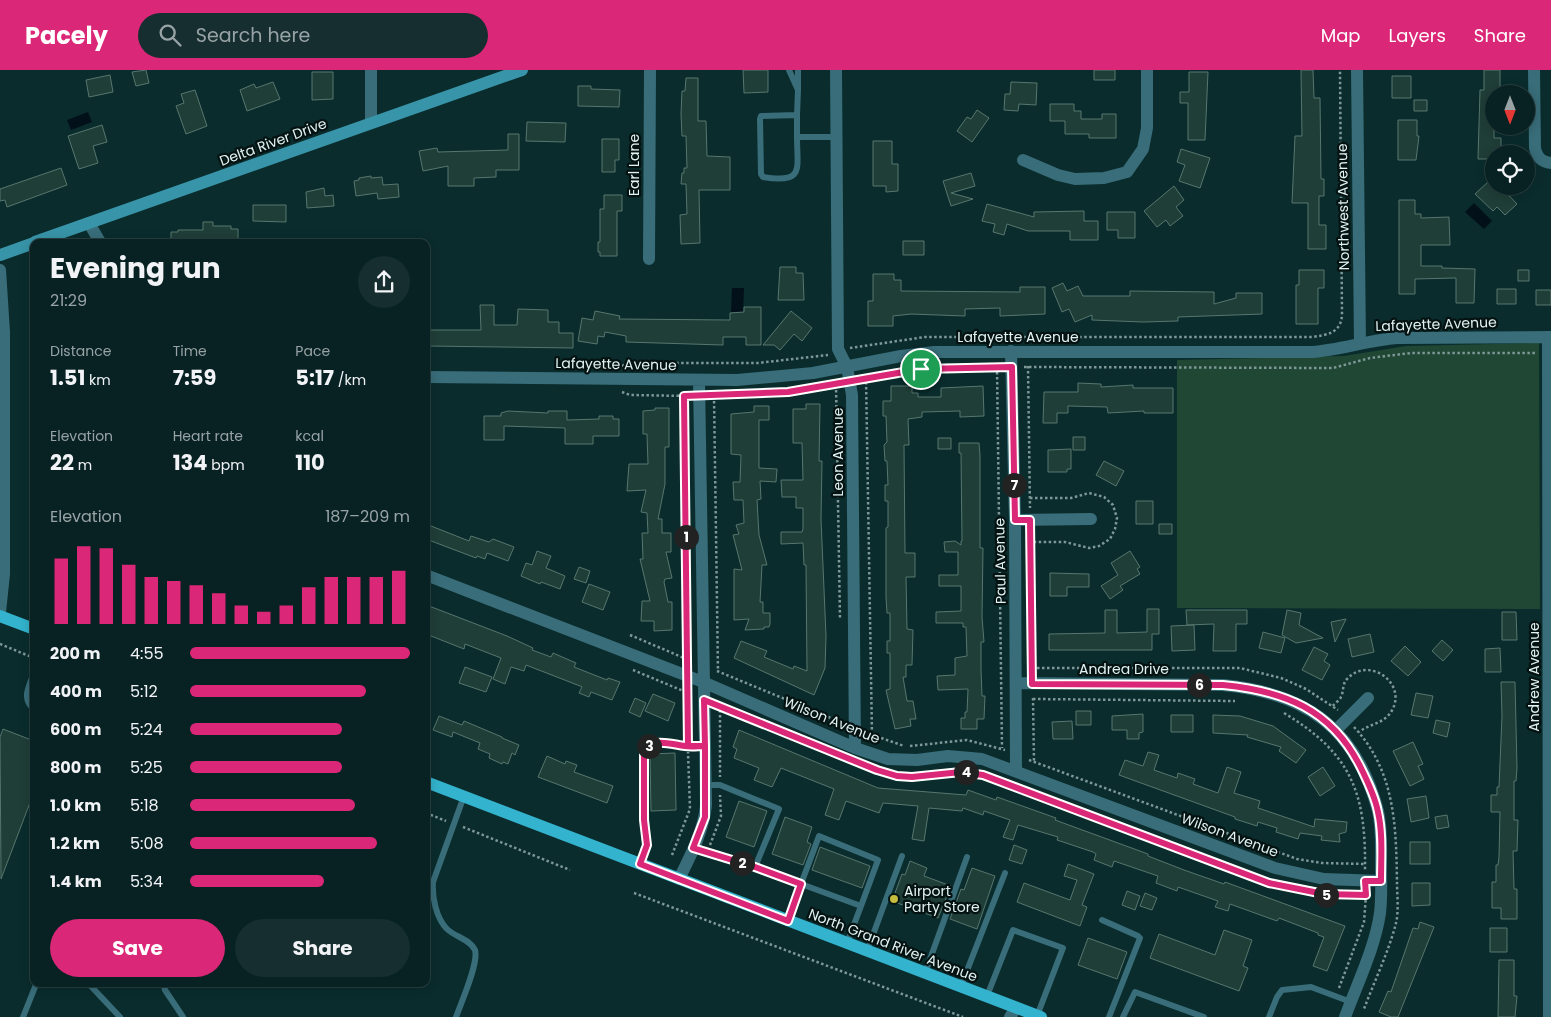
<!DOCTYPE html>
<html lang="en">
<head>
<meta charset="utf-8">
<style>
	:root { --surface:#082122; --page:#162e2f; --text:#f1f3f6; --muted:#98a3a5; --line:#293e40; --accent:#db2777 }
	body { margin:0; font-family:Poppins,sans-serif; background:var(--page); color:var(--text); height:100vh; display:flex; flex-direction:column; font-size:19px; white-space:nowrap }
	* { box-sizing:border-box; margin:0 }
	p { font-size:16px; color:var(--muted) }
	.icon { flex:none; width:28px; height:28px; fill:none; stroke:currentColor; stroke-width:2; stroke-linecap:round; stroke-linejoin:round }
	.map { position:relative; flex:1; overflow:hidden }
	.side { position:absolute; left:30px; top:169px; width:400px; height:748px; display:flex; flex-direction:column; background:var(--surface); border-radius:10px; box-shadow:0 2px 12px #0003,0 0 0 1px var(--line) }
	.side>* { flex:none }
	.needle { width:32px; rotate:180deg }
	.fabs { position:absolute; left:1485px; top:15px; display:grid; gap:10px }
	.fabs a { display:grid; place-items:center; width:50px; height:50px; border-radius:50%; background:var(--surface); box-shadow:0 2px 12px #0003,0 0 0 1px var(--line); font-size:25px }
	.pin { position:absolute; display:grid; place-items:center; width:42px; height:42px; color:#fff; margin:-21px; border:2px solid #fff; border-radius:50%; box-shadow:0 1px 5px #0007 }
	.km { position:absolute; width:25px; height:25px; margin:-12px; border-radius:50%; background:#222; color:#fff; font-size:14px; line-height:25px; text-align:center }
	.round { display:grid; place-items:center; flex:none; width:52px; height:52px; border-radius:26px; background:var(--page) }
	.head { display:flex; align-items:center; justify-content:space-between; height:85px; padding:0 20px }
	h1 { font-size:28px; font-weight:700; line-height:38px }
	.figures { display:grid; grid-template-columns:repeat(3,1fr); gap:8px; height:85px; padding:5px 20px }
	.figures div { display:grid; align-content:center }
	.figures b { font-size:21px; font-weight:700 }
	.figures small { font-size:14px; font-weight:400 }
	.figures p { font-size:14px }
	.chart { height:140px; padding:10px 20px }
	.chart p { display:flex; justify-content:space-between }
	.chart svg { width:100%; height:90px; margin-top:5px; stroke:var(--accent); stroke-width:6 }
	.primary-button { display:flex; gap:10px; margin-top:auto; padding:10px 20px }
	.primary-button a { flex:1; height:58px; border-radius:30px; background:var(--accent); color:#fff; font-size:20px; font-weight:700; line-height:58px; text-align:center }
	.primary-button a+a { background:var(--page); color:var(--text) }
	ul { padding:0 20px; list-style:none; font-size:16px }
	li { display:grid; grid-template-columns:80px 60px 1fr; align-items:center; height:38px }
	li i { height:12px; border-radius:6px; background:var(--accent) }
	header { display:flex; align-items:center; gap:30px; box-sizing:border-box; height:70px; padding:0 25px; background:var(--accent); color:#fff }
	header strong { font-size:24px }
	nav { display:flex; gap:28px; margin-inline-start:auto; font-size:18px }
	.search { width:350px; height:45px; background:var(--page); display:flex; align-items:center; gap:12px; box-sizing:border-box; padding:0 18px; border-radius:28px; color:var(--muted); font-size:19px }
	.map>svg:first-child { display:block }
	.green { fill:#1f4733 }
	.water { fill:#021119 }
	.building { fill:#1f3e37; stroke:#56766e }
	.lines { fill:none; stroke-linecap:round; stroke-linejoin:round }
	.path { stroke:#7e9898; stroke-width:2.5; stroke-dasharray:2.5 2.5; stroke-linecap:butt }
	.lane { stroke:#386d79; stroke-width:6 }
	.street { stroke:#386d79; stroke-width:12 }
	.secondary { stroke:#3894a8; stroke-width:12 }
	.primary { stroke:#33b3cd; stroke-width:12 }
	.route-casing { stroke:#fff; stroke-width:10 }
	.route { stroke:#db2777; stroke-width:6 }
	.poi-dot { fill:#c4bd3e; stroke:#051212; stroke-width:2 }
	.labels { text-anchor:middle; stroke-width:4.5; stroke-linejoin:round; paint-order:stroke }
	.street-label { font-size:14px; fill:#e0f2f2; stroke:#051212 }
	.poi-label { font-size:14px; fill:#e0f2f2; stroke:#051212; text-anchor:start }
</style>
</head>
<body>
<header>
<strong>Pacely</strong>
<div class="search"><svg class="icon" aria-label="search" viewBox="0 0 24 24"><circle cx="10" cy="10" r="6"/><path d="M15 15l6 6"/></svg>Search here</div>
<nav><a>Map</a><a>Layers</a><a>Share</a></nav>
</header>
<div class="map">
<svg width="1551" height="947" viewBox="0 0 1551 947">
	<rect width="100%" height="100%" fill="#0a2c2d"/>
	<!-- green -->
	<path class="green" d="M1539 273 1540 539 1177 538V290L1344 286 1406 276Z"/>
	<!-- water -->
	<path class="water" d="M88 42 92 52 71 60 67 50Z
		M1474 133 1492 151 1484 159 1465 142Z
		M732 218H744L743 242H731Z"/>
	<!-- building -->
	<path class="building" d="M146 0 149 13 136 16 132 2Z
		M743 0H768V22L744 23Z
		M1094 0H1115V10H1094Z
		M1301 0H1313L1314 28H1320L1321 109H1324V126H1319V155H1326V179H1308V133H1292L1295 66H1302Z
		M1484 0H1500V24H1494V68H1501V84H1494V89H1478L1480 20H1484Z
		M312 2H333V29L312 30Z
		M1189 2H1208L1205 70H1188V33H1180V22H1189Z
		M110 5 113 22 89 27 86 10Z
		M1392 6H1411V28H1392Z
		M686 8H698V51H706L707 86 730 87V120H699L700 173 681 174 680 145 687 144 686 114H681L682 103H684V98H687L686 66H682L681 44 682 21H685Z
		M273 12 280 29 247 41 240 20 254 14 256 18Z
		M1011 12 1037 13 1036 35 1019 34 1018 41 1004 40 1005 24H1010Z
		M578 16H591V19L620 20 619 37 578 36Z
		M195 20 207 56 186 64 176 36 184 33 181 24Z
		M1414 30H1427V41H1414Z
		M1050 34H1074V41H1081V49H1102V44H1116V68H1089V64H1065V51H1050Z
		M977 40 989 48 972 72 957 61 967 47 971 49Z
		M1398 50H1417V66H1419L1416 90H1398Z
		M527 52 566 53 565 72 526 71Z
		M102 55 107 72 93 76 98 93 79 99 68 66Z
		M508 64H519V100H496V107L474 108V116H448V96L423 101 419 81 437 78 438 82 508 80Z
		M602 69H619V90H615V102H602Z
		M873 71H892V94H898V121L886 122V116H873Z
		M1181 79 1210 88 1200 118 1179 111 1185 95 1177 92Z
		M61 98 67 115 7 137 5 130 0 131V119Z
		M971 103 975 116 951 123 973 129 951 136 943 111Z
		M371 106V108L382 107 383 115 398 114 399 127 378 129 377 123 356 126 354 111 359 110V108Z
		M1488 112 1497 121 1501 117 1517 134 1505 145 1497 137 1493 141 1475 124Z
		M1174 116 1184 130 1176 137 1183 146 1170 156 1166 150 1157 157 1144 141Z
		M324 118 325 126 333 125 334 136 307 138 306 122Z
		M604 125H622V141H617V186H600V182H598V172H600V139H604Z
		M1399 130H1415V144H1421V148L1449 147 1450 175H1421V196H1442V198L1475 199 1474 233H1456V208L1415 209V224H1399Z
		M987 134 1034 147V142L1084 141V151H1098V170H1070V161H1028L1007 154 1004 165 993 162 995 154 982 151Z
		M253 135H286V152L253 151Z
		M1107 142H1135V168H1118V160H1107Z
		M203 152H213V156H231V159H238V172H171V162H178V160H203Z
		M903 171H924V185H903Z
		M780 197H796V203H803L804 230H778Z
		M1299 200H1324V218H1318V254H1296V215H1299Z
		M1518 200H1529V211H1518Z
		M873 204H894V210H901V221L1020 222V217H1045V244L1000 246V238L965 239V246L911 244 893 246V256H868V231H873Z
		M1063 213 1067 221 1078 216 1083 226H1130V221L1214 222V234L1236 228V223H1262V244L1178 247V251L1143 252 1092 250V245L1075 252 1069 239 1062 242 1052 218Z
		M1497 219H1516V234H1497Z
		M1536 220H1551V235H1536Z
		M480 235H494V255H517L518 239 548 240V252H559V263H573V278L428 276V260H481Z
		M744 237H761V275H746V267H723V275L626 272V266L605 262 604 267 598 266 597 274 578 271 582 248 593 250 595 241 620 246 619 249 730 250V243L744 242Z
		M791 241 812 258 802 271 794 264 780 280 774 275H763Z
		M1078 313 1101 314V317L1133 315V318H1173V343H1144V341L1108 343 1107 337 1068 336V343H1057V353H1043L1044 322H1078Z
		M891 316H912V323H918V327H941V318L983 316 984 346 960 347V341L922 342V347L908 349 909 375H904L905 483H915V507H906L907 559 913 560 912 595H906V607H903L907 631H913L916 649H910L911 656 895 659 886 620 890 619V583H887V571H890V543H887L886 527V458L888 457V431H885V415H888L887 391H885L884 375 887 372 886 346H883V331H891Z
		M806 334H820L819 391H822L821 449 826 566 825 598 814 625 734 588 741 571 767 581 764 587 793 599 794 596 807 601 806 495H804L803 473 781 474V462H802L803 459V438H796V427H782L781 410H803L802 373H793V339H806Z
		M754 336H769V350H759V398L777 399 776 412 760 411 761 429 757 430 759 465 767 495H762L760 532H763V543H770V554L769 557H764V559L745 560 749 549 734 550V499L742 500 733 465 739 464 736 455 744 453 743 430H734L733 412H740L741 385 731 384V344L754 342Z
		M655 338H669V377H665V414L658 449H662V463H671V482H666L672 508 665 509 664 512 668 532H672V560L654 561V551H641L642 531H650L640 489H643L642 463H648L647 443 641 442 646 420 627 421 629 394H648L647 364H643V341L655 340Z
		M508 341 548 343V341H567V350L599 349V346H613V349H619V366H593V374H565V358L504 356V370H484V346H501V343Z
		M1073 367H1085V380H1073Z
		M938 368H951V379H938Z
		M959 373H979L980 386V478H983L982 547 984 572H981V599L982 626H985L984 649H977V659H961V648H965V642H967L968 619 938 620 937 606 955 605V588L967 586 966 557H963V553H936V542L961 541V516H939V505H958V482H945L944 472 955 471 961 475V471H962L961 383H959Z
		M1071 379V399H1067V402H1048V380Z
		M1104 391 1124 401 1116 416 1096 405Z
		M1136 431H1153V454H1136Z
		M426 454 469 471 471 466 489 472 493 469 514 477 508 491 487 483 485 489 477 486 476 488 426 469Z
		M1159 454H1172V464H1159Z
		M537 481 551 486 546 498 565 506 560 519 541 512 540 514 521 506 526 493 532 495Z
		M1130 481 1140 497 1137 499 1140 504 1120 516 1123 520 1110 529 1101 516 1118 505 1111 493Z
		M579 497 590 501 586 513 574 509Z
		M1050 503 1089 504V517H1067V526H1050Z
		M589 514 610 522 603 540 582 532Z
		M429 536 507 566 533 578 532 580 551 587 553 583 576 593 574 597 607 610 608 608 620 612 612 630 591 622 589 627 579 623 582 617 580 616 526 595 524 601 511 597 505 614 493 609 501 588 465 574 464 579 426 564V544Z
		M1147 539H1159V564H1152V580H1049V564L1105 563V540H1117V563L1147 562Z
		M1186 540H1247V554H1236V581H1213L1214 554 1187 555Z
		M1287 540 1301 543 1299 555 1323 568 1296 573 1282 565Z
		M1502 542H1516L1517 570H1502Z
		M1346 549 1335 572 1331 552Z
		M1194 555 1195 580 1172 581 1171 556Z
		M1263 562 1285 568 1281 583 1259 578Z
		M1370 564 1374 582 1352 587 1348 569Z
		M1442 570 1453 580 1443 591 1432 581Z
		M1405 576 1421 592 1408 606 1391 591Z
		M1314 577 1328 584 1324 591 1330 595 1322 610 1302 600Z
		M1500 578 1501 602H1485V579Z
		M465 597 492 607 486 622 459 613Z
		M1501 612H1515L1517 698 1516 711H1514V750H1518L1517 781H1513L1514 819H1517V849H1501V838H1492V812H1496V795H1498L1499 787 1500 742H1491V725H1497V717H1499L1502 646Z
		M1416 623 1433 626 1428 648 1411 645Z
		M653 624 675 633 668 651 645 641Z
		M635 628 646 633 640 647 629 642Z
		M1076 641H1091V655H1076Z
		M1143 644V662L1139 663V669H1127V660H1112V646Z
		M1171 645H1193V662H1171Z
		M1213 645 1240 646 1273 656 1306 680 1296 693 1279 681 1281 677 1247 667 1248 665 1213 663Z
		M439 646 462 655 464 651 502 667V668L519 675 515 685 512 683 508 694 503 692 502 694 489 688 490 684 478 679 480 673 453 662 452 667 433 660Z
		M1436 650 1450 653 1447 667 1433 663Z
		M1072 651 1073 669H1053L1052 652Z
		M3 659 34 671V722L1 809 0 667Z
		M739 660 878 718 966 725 968 720 996 730 997 727 1056 748 1055 750 1148 784V786L1184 800 1224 814 1225 812 1345 856 1327 901 1313 896 1324 867 1318 865V863L1279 848 1277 851 1230 834 1228 841 1215 837 1218 831 1178 817 1177 821 1156 813 1158 806 1114 791 1112 797 1094 790 1096 784 1093 782 1057 770 1058 767 1018 755 1013 770 1003 767 1010 750 984 741 983 745 963 738 962 741 929 738 924 771 912 769 918 736 883 733 879 743 846 731 839 750 825 745 834 719 781 698 772 717 754 710 759 698 734 688 737 679 733 677Z
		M1413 672 1423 694 1418 696 1424 709 1410 716 1393 681Z
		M1148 682 1159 685 1154 700 1177 708 1178 703 1195 709 1193 714 1218 723 1227 697 1241 702 1234 723 1260 731 1258 738 1314 757 1315 749 1347 752 1346 762 1339 764 1340 772 1321 770 1322 766 1300 763 1298 769 1276 762 1277 758 1258 752 1257 756 1235 749V747L1119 705 1125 690 1143 696Z
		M675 683 676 740 651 741 650 684Z
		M547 686 565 694 566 691 577 695 574 702 613 716 607 733 538 707Z
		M1323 697 1335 716 1320 726 1308 707Z
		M1426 726 1429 748 1411 752 1407 729Z
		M739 731 767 741 754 777 726 767Z
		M1447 745 1449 757 1437 759 1435 747Z
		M785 747 812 757 807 772 811 774 803 795 772 784Z
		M1410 772H1430V794H1410Z
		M1014 775 1027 780 1022 794 1009 790Z
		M820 777 870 796 862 818 812 800Z
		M910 791 927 798 924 806 951 816 938 848 892 831 902 804 905 805Z
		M1068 794 1094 804 1082 835 1087 837 1080 856 1017 832 1024 813 1070 830 1077 810 1064 806Z
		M972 798 995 806 977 859 950 849 961 819 964 820Z
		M1412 813H1430V835L1412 836Z
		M1127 821 1140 826 1135 840 1122 835Z
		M1145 823 1157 828 1152 840 1140 836Z
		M1420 852 1434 857 1398 947H1391L1379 942 1388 921 1391 922 1413 858 1418 859Z
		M1490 858H1507V882H1490Z
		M1224 860 1252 870 1243 896 1248 898 1239 921 1150 888 1159 864 1215 885Z
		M1088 868 1127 882 1117 909 1078 895Z
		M1499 890H1514V926H1517L1515 947H1498Z"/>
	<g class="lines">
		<!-- path -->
		<path class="path" d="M850 278 925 267H1312C1327 265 1341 263 1342 245L1340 0
			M622 296 627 293H758L828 285
			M1028 296 1030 438
			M997 297 1002 678
			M1024 297 1333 298 1370 288 1411 283H1537
			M866 307 872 665
			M860 309 921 299 999 297
			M836 315 840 549
			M622 322 630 325 688 326
			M684 326 687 589
			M711 326 788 322 838 315
			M714 326 718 602
			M1030 428H1071L1089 423 1104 427 1113 435 1117 448 1115 459 1110 469 1099 476 1089 478 1065 472H1030
			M1030 461 1032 598
			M630 565 691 591
			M0 574 34 588
			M1032 598H1240L1281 608 1306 619 1338 640
			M633 600 693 625
			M717 601 843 653
			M1033 628 1034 692
			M1033 629 1235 631
			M716 635 790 665
			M720 635V707
			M1333 636C1335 633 1340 630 1341 627 1344 621 1342 614 1347 609 1369 585 1409 614 1391 642 1383 654 1369 654 1359 662
			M1284 643C1352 684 1366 723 1365 800
			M1354 657C1395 701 1396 755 1397 811 1397 824 1399 841 1396 853 1389 881 1374 912 1364 939
			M867 663 904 676
			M688 667V622
			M910 676 967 670 1005 680
			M1029 690 1297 789 1322 793 1365 794
			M869 697 897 706 912 707 961 701 983 705 1269 813 1324 825H1366
			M426 743 446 751
			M463 757 570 800
			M710 775 721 746 720 725
			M672 785 690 739 688 682
			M634 823 963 947
			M1339 918 1364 852 1366 825"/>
		<!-- lane -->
		<path class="lane" d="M789 0 798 20V0
			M797 45 798 20
			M797 67V45L761 46 760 49 761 104 763 107C805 114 797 99 797 67H837
			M34 603C29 616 21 629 34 639
			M693 778 755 797 779 739 720 715H706
			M640 794 647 775 644 685 646 678 654 673 705 676
			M755 797 801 814 788 851
			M1102 850 1138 866 1140 868 1109 947
			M847 873 861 836 801 814 819 766 878 790 861 836
			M867 881 902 786
			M925 903 967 787
			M87 912 120 947
			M163 912 165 920 183 947
			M961 916 1005 803
			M987 926 1013 860 1063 878 1037 946
			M23 947 37 912
			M456 947C461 933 479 893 475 880 470 869 455 867 447 859 436 848 432 827 433 812L464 726
			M1123 947 1135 922 1204 947
			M1269 947 1277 927 1282 920 1311 917 1351 932"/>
		<!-- street -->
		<path class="street" d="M836 0 838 279 847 297 852 325 855 678
			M1357 0 1360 273
			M1534 0 1535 78C1537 88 1542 92 1551 93
			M371 53V0
			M1023 90 1058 105 1075 109 1104 108 1127 102 1143 79 1147 58V0
			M89 153 100 172
			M649 189 650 0
			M0 200 4 262V504L0 542
			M1548 267 1549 947
			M1011 281 1015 450 1016 701
			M426 307 737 310 813 303 901 286 934 282H1312C1341 280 1368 270 1398 268L1551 267
			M1015 450 1091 449
			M426 505 703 612 855 678 888 689 917 690 948 686 982 689 1275 798 1324 809 1381 811
			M1017 613 1223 615C1306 623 1356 658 1378 741 1382 758 1381 776 1381 794 1381 810 1382 827 1380 843 1375 878 1357 914 1345 947
			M1336 660 1368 628
			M679 809C690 787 704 760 706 735L699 310
			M1010 947 1016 938"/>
		<!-- secondary -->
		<path class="secondary" d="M35 172 522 0
			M0 185 34 173"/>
		<!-- primary -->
		<path class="primary" d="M0 546 34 559
			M426 712 1041 947"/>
	</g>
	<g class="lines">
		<!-- route casing -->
		<g class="route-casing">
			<path id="route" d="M921 299 788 322 684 326 688 676H705V747L693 778 755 797 801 814 788 851 640 794 647 775 644 750V685C650 666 669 674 685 676 691 677 698 676 705 676L704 630 877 700 897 706 912 707 961 702 983 705 1269 813 1324 824 1366 825 1365 811H1381C1381 788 1383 764 1378 742 1375 726 1367 710 1360 696 1331 639 1284 621 1223 615L1032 614 1030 450H1015L1012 297 921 299"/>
		</g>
		<!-- route -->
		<use href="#route" class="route"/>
	</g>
	<!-- markers -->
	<circle class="poi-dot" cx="894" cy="829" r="5"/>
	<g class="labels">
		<!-- street labels -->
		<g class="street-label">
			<text transform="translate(273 72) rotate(-20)" y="5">Delta River Drive</text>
			<text transform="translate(634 95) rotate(-90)" y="5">Earl Lane</text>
			<text transform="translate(1343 137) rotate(-91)" y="5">Northwest Avenue</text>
			<text transform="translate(1436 254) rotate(-2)" y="5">Lafayette Avenue</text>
			<text x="1018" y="272">Lafayette Avenue</text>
			<text transform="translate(616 294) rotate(1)" y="5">Lafayette Avenue</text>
			<text transform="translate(838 382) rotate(-90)" y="5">Leon Avenue</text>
			<text transform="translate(1000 491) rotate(-91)" y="5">Paul Avenue</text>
			<text x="1124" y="604">Andrea Drive</text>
			<text transform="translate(1534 607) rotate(-90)" y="5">Andrew Avenue</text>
			<text transform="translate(832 650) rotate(22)" y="5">Wilson Avenue</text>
			<text transform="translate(1230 765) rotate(20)" y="5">Wilson Avenue</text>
			<text transform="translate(893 875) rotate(21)" y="5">North Grand River Avenue</text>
		</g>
		<!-- poi labels -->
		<g class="poi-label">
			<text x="904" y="826">Airport<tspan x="904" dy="16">Party Store</tspan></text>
		</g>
	</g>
</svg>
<div class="fabs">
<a><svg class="needle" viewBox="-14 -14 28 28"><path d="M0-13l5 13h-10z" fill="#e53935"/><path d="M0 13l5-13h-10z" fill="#98a3a5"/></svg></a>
<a><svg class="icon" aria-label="locate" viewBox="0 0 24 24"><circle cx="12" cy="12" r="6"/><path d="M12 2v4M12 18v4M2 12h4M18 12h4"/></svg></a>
</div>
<div class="pin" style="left:921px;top:299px;background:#1e9e55"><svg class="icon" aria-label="arrive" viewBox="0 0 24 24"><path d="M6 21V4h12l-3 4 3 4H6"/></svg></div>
<b class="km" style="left:686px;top:467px">1</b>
<b class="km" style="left:742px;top:793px">2</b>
<b class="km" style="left:649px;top:676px">3</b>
<b class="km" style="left:966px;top:702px">4</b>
<b class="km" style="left:1326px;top:825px">5</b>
<b class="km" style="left:1199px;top:615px">6</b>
<b class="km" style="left:1014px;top:415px">7</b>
<section class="side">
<div class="head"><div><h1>Evening run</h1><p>21:29</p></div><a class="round"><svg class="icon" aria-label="share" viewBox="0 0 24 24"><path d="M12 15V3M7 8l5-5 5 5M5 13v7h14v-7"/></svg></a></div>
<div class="figures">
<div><p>Distance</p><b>1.51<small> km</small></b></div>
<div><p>Time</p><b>7:59</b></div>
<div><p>Pace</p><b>5:17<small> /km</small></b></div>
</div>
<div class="figures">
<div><p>Elevation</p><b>22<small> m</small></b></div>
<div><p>Heart rate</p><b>134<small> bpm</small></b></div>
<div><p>kcal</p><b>110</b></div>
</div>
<div class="chart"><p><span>Elevation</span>187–209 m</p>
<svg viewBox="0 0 160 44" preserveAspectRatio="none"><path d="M5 44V12M15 44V6M25 44V7M35 44V15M45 44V21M55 44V23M65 44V25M75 44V29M85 44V35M95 44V38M105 44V35M115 44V26M125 44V21M135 44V21M145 44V21M155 44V18"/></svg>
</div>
<ul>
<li><b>200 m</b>4:55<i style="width:100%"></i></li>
<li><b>400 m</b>5:12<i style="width:80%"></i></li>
<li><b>600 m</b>5:24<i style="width:69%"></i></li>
<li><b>800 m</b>5:25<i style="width:69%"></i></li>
<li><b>1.0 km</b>5:18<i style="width:75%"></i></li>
<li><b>1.2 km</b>5:08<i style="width:85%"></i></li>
<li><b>1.4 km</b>5:34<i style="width:61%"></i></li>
</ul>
<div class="primary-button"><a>Save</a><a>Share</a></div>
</section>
</div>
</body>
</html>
